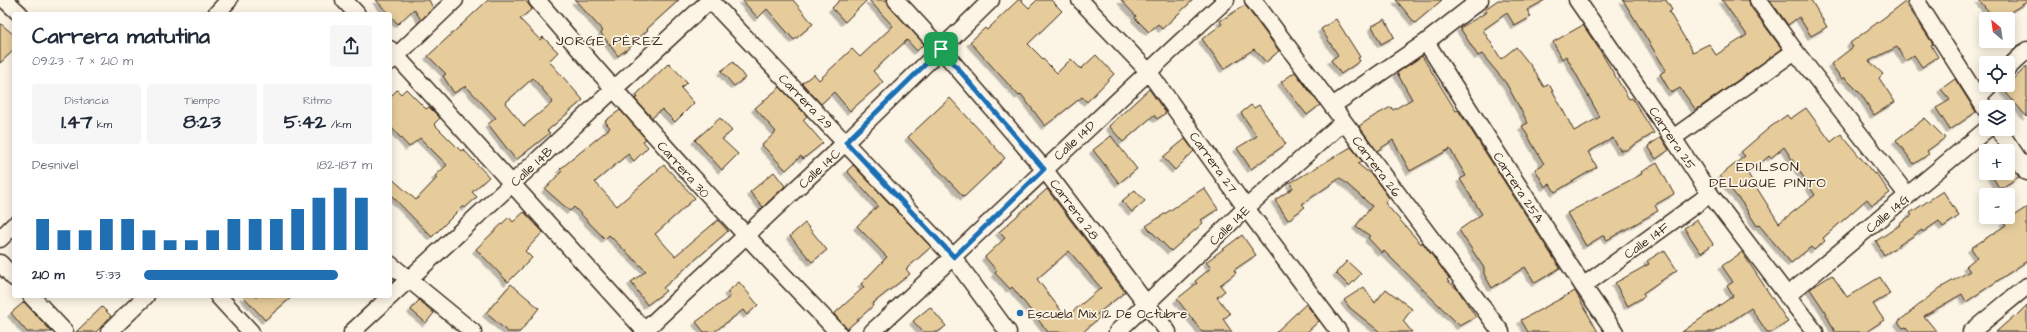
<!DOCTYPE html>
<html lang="es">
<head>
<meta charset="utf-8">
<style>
	:root { --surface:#fff; --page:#f6f6f7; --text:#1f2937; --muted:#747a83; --accent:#1f6fb2 }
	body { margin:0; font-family:"Architects Daughter",sans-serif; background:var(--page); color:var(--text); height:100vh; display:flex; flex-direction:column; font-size:15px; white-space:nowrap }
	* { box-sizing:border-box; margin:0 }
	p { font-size:13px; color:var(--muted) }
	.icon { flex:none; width:22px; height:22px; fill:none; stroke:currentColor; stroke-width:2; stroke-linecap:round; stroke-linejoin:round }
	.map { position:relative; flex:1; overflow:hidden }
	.side { position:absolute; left:12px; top:12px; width:380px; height:286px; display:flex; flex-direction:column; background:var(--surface); border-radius:4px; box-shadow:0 2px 10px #0003 }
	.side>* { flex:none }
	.needle { width:26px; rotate:331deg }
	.fabs { position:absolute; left:1979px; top:12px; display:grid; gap:8px }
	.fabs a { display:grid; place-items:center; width:36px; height:36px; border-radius:4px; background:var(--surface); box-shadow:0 2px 10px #0003; font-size:20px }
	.pin { position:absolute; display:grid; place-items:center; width:34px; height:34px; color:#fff; margin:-17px; border-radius:8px; box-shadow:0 2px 6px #0006 }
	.round { display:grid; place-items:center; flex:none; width:42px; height:42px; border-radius:4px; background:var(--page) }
	.summary { display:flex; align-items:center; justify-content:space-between; height:68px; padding:0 20px }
	h1 { font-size:22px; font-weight:700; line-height:30px }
	.stats { display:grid; grid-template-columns:repeat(3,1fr); gap:6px; height:68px; padding:4px 20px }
	.stats div { display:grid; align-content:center; border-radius:4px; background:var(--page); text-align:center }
	.stats b { font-size:20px; font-weight:700 }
	.stats small { font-size:11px; font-weight:400 }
	.stats p { font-size:11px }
	.chart { height:112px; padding:8px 20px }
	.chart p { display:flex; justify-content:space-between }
	.chart svg { width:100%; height:72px; margin-top:4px; stroke:var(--accent); stroke-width:6 }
	ul { padding:0 20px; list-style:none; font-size:13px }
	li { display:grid; grid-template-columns:64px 48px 1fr; align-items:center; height:30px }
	li i { height:10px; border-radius:5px; background:var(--accent) }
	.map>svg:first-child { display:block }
	.building { fill:#e6cc9b; stroke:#3b2a1e; fill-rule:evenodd; filter:url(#shadow) }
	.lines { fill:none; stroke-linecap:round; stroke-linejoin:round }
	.street-casing { stroke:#3b2a1e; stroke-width:19 }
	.street { stroke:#fcf5e5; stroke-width:16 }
	.route-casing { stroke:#fff; stroke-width:8 }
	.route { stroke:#1f6fb2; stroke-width:5 }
	.poi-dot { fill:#1f6fb2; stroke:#fcf5e5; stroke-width:1.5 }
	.labels { text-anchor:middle; stroke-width:3.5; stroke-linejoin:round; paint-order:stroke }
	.street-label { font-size:13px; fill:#3b2a1e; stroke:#fcf5e5 }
	.poi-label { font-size:13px; fill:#3b2a1e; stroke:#fcf5e5; text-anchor:start }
	.neighbourhood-label { font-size:14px; letter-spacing:1px; fill:#3b2a1e; stroke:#fcf5e5 }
</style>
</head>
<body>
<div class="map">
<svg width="2027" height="332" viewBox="0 0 2027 332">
	<defs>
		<filter id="shadow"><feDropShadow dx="-3.5" dy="3.5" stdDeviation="0" flood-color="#0004"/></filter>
	</defs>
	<rect width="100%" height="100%" fill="#fcf5e5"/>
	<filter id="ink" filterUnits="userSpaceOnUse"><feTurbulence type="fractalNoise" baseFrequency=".025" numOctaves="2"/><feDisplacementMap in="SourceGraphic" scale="8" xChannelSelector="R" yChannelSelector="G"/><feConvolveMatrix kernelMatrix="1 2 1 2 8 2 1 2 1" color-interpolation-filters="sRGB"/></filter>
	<g filter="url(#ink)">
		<!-- building -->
		<path class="building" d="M376 0H429L433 8 421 20 414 9 398 24Z
			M488 0H525L532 9 520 19 540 40 543 37 558 52 549 61 583 100 547 131 550 133 516 160 488 124 496 118 466 86 454 93 443 76 446 74 428 56ZM533 78 553 102 524 126 505 103Z
			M575 0H679L647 29 648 30 633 43 634 44 618 56 601 33 603 31Z
			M742 0H793L813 24 794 40 767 9 758 18Z
			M840 0H867L845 22 832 8Z
			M869 0H887L889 6 924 44 917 51 907 40 873 71 883 82 850 111 834 92 821 104 802 83 814 74 819 80 852 49 860 57 893 26Z
			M1018 0H1021L1029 8 1037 0H1051L1062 11 1028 44 1057 73 1071 59 1081 69 1096 55 1114 74 1087 102 1082 97 1045 126 1021 94 1019 96 970 42 985 28 987 30Z
			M1121 0H1193L1162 29 1158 24 1149 32 1135 18 1136 16Z
			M1396 0H1442L1415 23Z
			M1498 0H1545L1527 10 1531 17 1515 26 1507 13 1483 30 1501 59 1516 47 1532 67 1544 87 1549 84 1574 131 1600 117 1566 56 1562 59 1553 42 1583 25 1599 49 1629 99 1632 98 1654 133 1626 150H1620L1613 138 1588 152 1597 167 1555 192 1550 184 1545 187 1535 169 1544 164 1522 126 1528 123 1506 83 1482 54 1478 56 1460 28 1487 12 1485 9Z
			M1623 0H1666L1672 10 1669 12 1693 52 1709 44 1716 55 1747 35 1722 0H1749L1750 6 1782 49 1696 110 1680 88 1671 93 1660 74 1666 70Z
			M1770 0H1811L1827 27 1811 36 1799 17 1788 25Z
			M1979 0H2027V2L1999 19H1995Z
			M1905 2 1933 44 1931 45 1938 57 1922 67 1914 55 1906 61 1897 47 1869 61 1883 74 1879 78 1895 102 1874 115 1861 94 1844 77 1842 79 1831 64 1853 47 1850 43Z
			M1245 5 1279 51 1266 62 1254 49 1224 69 1202 39 1222 24 1220 21Z
			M1336 19 1360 57 1358 58 1360 61 1341 74 1331 60 1338 55 1321 29Z
			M1385 19 1394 37 1381 44 1372 26Z
			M0 23 14 35V50L0 63Z
			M1422 56 1456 111 1458 110 1560 268 1535 283 1525 267 1492 288 1484 274V268L1459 230 1482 214 1460 179 1466 176 1450 149 1410 171 1393 140 1377 151 1359 126 1374 116 1391 107 1393 110 1412 99 1397 73Z
			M733 62 745 78 734 86 721 71Z
			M669 63 687 82 681 88 694 103 675 122 662 109 652 118 635 99 638 97 636 95Z
			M2027 66V117L2002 88 2008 85Z
			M1295 72 1320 105 1307 115 1281 82Z
			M1955 79 1976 112 1950 130 1936 108 1950 100 1941 89Z
			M780 87 807 116 803 120 823 143 803 159 801 156 786 170 762 145 776 132 755 108Z
			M406 89 426 109 429 107 440 118 434 124 461 151 463 149 489 177 472 192 477 197 465 208 463 206 432 237 390 194V177L416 200 437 178 435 176 447 165 420 138 409 147 390 126V97L397 90 401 94Z
			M1149 89 1166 113 1157 119 1154 115 1123 142 1109 126Z
			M950 98 1005 158 964 197 908 137Z
			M1251 105 1254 108 1259 105 1286 144 1251 169 1237 148 1257 136 1241 113Z
			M1806 108 1831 142 1841 134 1874 174 1876 173 1890 193 1872 205 1867 199 1823 238 1825 241 1814 250 1811 247 1791 263 1759 225 1757 226 1743 204 1720 176 1745 156 1741 152 1769 128 1787 115 1790 119ZM1784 147 1815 195 1779 223 1748 174 1769 156 1771 158Z
			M620 110 646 139 643 141 648 147 634 161 628 154 595 182 605 193 617 206 664 165 695 198 655 234 675 256 718 220 728 231 663 288 666 291 647 305 631 282 646 271 609 235 605 239 574 207 570 211 545 189 562 171 560 169 610 128 605 121Z
			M720 118 732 131 722 139 738 154 722 170 695 140Z
			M1925 118 1945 138 1927 151 1929 154 1914 164 1896 140Z
			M1111 136 1137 169 1119 183 1093 150Z
			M1661 137 1669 150 1656 159 1648 146Z
			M1185 139 1194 151 1175 170 1163 157Z
			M1351 147 1362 161 1358 164 1373 176 1389 198 1385 203 1421 244 1422 242 1449 278 1447 280 1458 290 1476 317 1460 326 1384 251 1382 253 1368 238 1370 236 1356 226 1372 206 1340 178 1302 204 1305 207 1288 220 1275 200 1293 188 1290 183Z
			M2008 161 2019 177 2000 189 1990 173H2008Z
			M1657 163 1674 194 1655 205 1658 211 1607 240 1604 235 1586 246 1567 213 1642 174 1641 172Z
			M853 165 931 247 906 269 910 274 872 304 873 306 847 329 834 314 864 287 861 284 887 257 857 226 878 206 847 171Z
			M774 172 785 186 763 207 750 192Z
			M1204 188 1218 209 1201 220 1203 223 1171 251 1146 226Z
			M1047 189 1125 292 1097 314 1100 317 1083 332H1048L1012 287 1010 289 995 273 997 271 985 257 1005 238 999 232ZM1069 251 1101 288 1066 317 1037 279Z
			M1135 190 1145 201 1132 212 1122 201Z
			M1943 191 1959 216 1943 227 1939 221 1923 232 1922 230 1884 255 1876 241 1900 225 1899 223 1912 215 1910 213Z
			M2027 207V261L1966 302 1962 294 1924 316 1937 332H1910L1906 327 1903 328 1898 322 1940 288 1970 271 1966 266 1977 257 1971 248 2006 225 2004 222Z
			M524 212 543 232 525 251 532 258 508 282 476 249 509 217 513 222Z
			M1697 220 1713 244 1701 253 1684 228Z
			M805 223 827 250 812 262 790 236Z
			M1242 235 1256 255 1234 270 1236 273 1220 285 1225 291 1217 297 1230 314 1223 319 1232 332H1202L1177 299 1197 283 1195 281 1211 268 1206 262Z
			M1664 250 1677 270 1643 293 1645 296 1628 306 1615 283 1649 264 1647 261Z
			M1742 252 1788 322 1772 332H1767L1751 308 1715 332H1682L1733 296 1727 286 1733 282 1722 266Z
			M1347 261 1361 274 1349 286 1336 273Z
			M1832 275 1847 297 1880 277 1890 294 1873 304 1884 320 1866 332H1835L1824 310 1810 289Z
			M739 282 758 305 747 315 743 310 714 332H704L696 322 731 296 727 292Z
			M511 284 539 308 520 332H508L486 313Z
			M1364 287 1375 303 1386 289 1412 309 1403 321 1412 332H1380L1350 308 1344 300Z
			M1575 291 1598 332H1528L1521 320Z
			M243 296H293L265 320Z
			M419 300 434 313 426 323 411 310Z
			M24 302 37 316 52 332H27L11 313Z
			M1306 304 1319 321 1307 332H1276Z
			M2027 305V332H1996L2014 316 2015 317Z
			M102 307 111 316 101 327 96 332H76Z
			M930 307 946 326 938 332H923L913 321Z"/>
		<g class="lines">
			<!-- street casing -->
			<g class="street-casing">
				<path id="street" d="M5 0 20 14
					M344 0 357 14
					M537 0C634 114 734 225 838 332
					M710 0 953 257 1008 332
					M896 0 941 49 1044 169 1168 332
					M1080 0 1148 71 1246 208 1339 332
					M1253 0 1501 332
					M1577 0 1673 138 1710 194 1815 332
					M1758 0 1795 51 1908 196
					M1916 0 1986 110
					M216 14 229 0
					M1426 42 1583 286 1615 332
					M390 49 646 332
					M390 62 455 0
					M2008 68 2027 50
					M1978 97 1990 85
					M1332 106 1426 42 1480 0
					M1998 129 2027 172
					M1673 138 1795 51
					M0 239 14 225
					M0 263 14 278
					M390 264 473 332
					M1583 286 1710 194
					M31 296 65 332
					M218 296 251 332
					M1787 296 1987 129
					M109 332 146 296
					M352 332 710 0
					M643 332 846 142 991 0
					M872 332C991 223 1106 109 1226 0
					M1117 332 1246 208 1343 122
					M1971 332 2027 286"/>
			</g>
			<!-- street -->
			<use href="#street" class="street"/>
		</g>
	</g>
	<g class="lines" filter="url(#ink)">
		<!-- route casing -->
		<g class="route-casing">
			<path id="route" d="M941 49 1044 169 954 257 846 142Z"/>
		</g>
		<!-- route -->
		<use href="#route" class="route"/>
	</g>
	<!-- markers -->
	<circle class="poi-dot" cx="1020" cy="313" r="4"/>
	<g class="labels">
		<!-- street labels -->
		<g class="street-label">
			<text transform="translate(806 101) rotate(46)" y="5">Carrera 29</text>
			<text transform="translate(1673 138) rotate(56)" y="5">Carrera 25</text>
			<text transform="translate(1074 140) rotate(-43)" y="5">Calle 14D</text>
			<text transform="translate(1214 162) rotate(54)" y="5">Carrera 27</text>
			<text transform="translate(531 166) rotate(-43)" y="5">Calle 14B</text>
			<text transform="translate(1377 166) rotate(53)" y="5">Carrera 26</text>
			<text transform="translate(819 168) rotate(-43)" y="5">Calle 14C</text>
			<text transform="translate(684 169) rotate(48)" y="5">Carrera 30</text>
			<text transform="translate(1519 187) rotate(57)" y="5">Carrera 25A</text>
			<text transform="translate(1075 209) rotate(53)" y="5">Carrera 28</text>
			<text transform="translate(1887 213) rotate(-40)" y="5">Calle 14G</text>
			<text transform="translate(1229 225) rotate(-44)" y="5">Calle 14E</text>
			<text transform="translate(1646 240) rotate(-36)" y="5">Calle 14F</text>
		</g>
		<!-- poi labels -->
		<g class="poi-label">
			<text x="1028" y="318">Escuela Mix 12 De Octubre</text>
		</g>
		<!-- neighbourhood labels -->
		<g class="neighbourhood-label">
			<text x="610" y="45">JORGE PÉREZ</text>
			<text x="1768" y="171">EDILSON<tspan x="1768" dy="16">DELUQUE PINTO</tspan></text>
		</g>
	</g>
</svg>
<div class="fabs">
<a><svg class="needle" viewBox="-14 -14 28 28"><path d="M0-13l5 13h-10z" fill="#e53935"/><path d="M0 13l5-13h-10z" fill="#747a83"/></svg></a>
<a><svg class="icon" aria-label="locate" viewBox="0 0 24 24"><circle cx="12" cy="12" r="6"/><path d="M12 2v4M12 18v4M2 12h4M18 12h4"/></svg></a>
<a><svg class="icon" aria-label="layers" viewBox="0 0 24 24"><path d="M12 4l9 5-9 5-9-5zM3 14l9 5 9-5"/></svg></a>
<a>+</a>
<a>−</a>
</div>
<div class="pin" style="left:941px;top:49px;background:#1e9e55"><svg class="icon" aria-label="arrive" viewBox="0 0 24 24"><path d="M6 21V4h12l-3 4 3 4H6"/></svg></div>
<section class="side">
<div class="summary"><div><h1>Carrera matutina</h1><p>09:23 · 7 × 210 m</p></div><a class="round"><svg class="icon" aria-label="share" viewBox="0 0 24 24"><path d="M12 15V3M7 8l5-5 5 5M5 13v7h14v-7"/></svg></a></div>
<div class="stats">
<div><p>Distancia</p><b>1.47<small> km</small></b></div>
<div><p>Tiempo</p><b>8:23</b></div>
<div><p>Ritmo</p><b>5:42<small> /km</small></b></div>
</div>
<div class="chart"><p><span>Desnivel</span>182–187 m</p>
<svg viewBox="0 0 160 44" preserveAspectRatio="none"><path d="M5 44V25M15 44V32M25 44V32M35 44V25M45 44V25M55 44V32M65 44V38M75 44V38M85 44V32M95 44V25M105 44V25M115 44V25M125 44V19M135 44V12M145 44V6M155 44V12"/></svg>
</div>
<ul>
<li><b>210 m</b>5:33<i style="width:85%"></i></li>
</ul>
</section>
</div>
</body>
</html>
